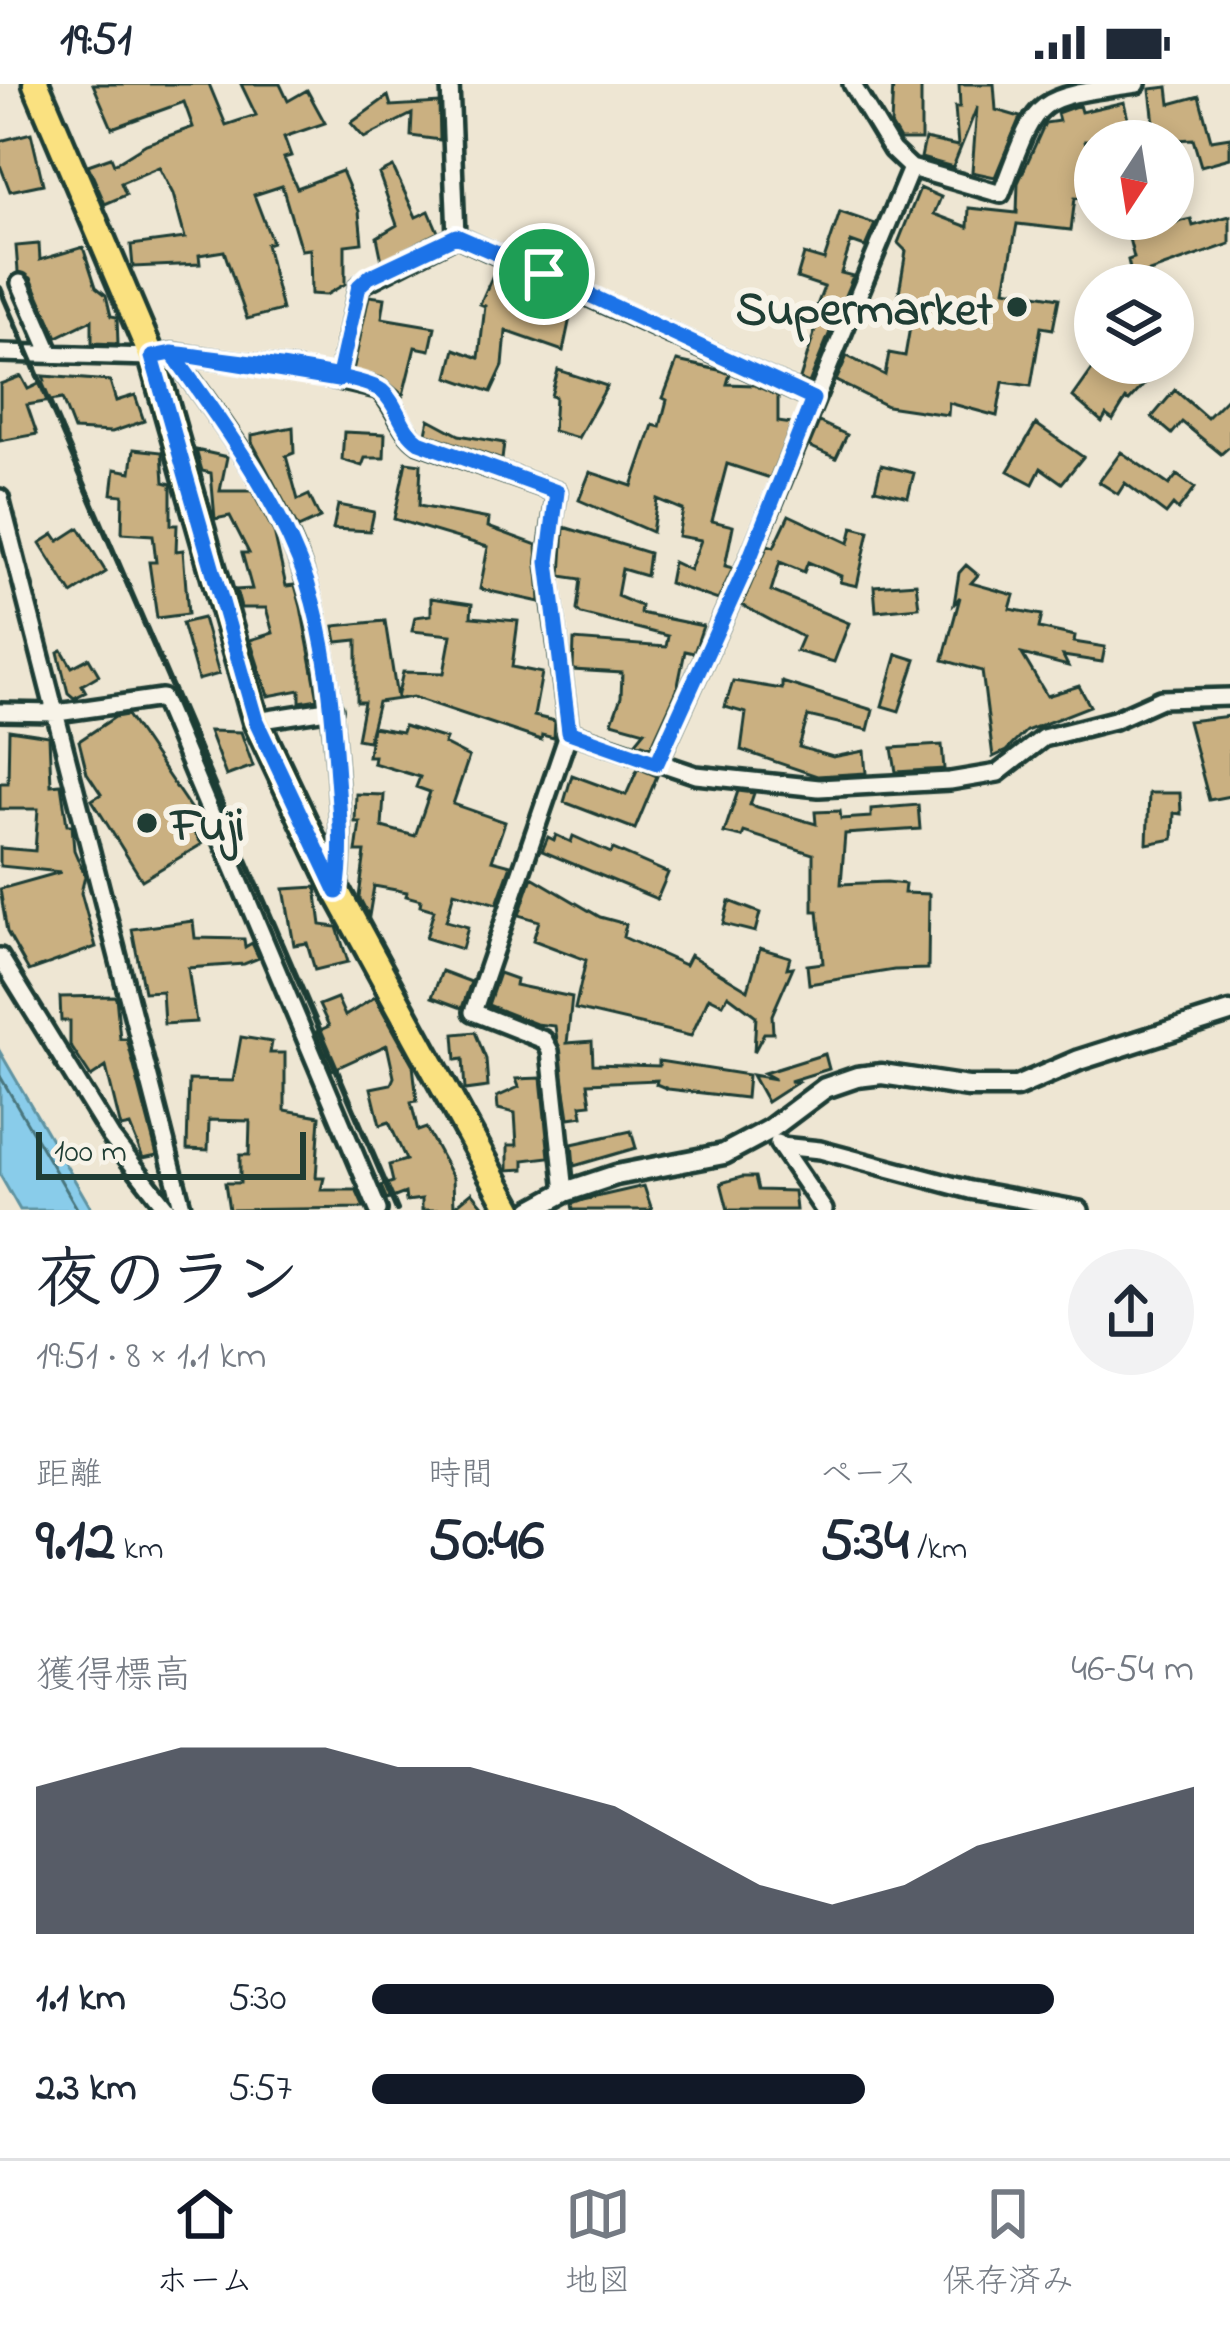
<!DOCTYPE html>
<html lang="ja">
<head>
<meta charset="utf-8">
<style>
	:root { --surface:#fff; --page:#f2f2f3; --text:#1f2937; --muted:#747a83; --line:#e0e1e3; --accent:#111827 }
	body { margin:0; font-family:"Indie Flower","Klee One",sans-serif; background:var(--page); color:var(--text); height:100vh; display:flex; flex-direction:column; font-size:45px; white-space:nowrap }
	* { box-sizing:border-box; margin:0 }
	p { font-size:39px; color:var(--muted) }
	.icon { flex:none; width:66px; height:66px; fill:none; stroke:currentColor; stroke-width:2; stroke-linecap:round; stroke-linejoin:round }
	.map { position:relative; height:1126px; overflow:hidden }
	.panel { display:flex; flex-direction:column; background:var(--surface); flex:1 }
	.panel>* { flex:none }
	.needle { width:78px; rotate:192deg }
	.tools { position:absolute; left:1074px; top:36px; display:grid; gap:24px }
	.tools a { display:grid; place-items:center; width:120px; height:120px; border-radius:50%; background:var(--surface); box-shadow:0 6px 18px #0003; font-size:60px }
	.scale { position:absolute; left:36px; bottom:30px; width:270px; box-sizing:border-box; padding-left:12px; border:6px solid #1f3d34; border-top:0; font-size:33px; line-height:42px; white-space:nowrap; color:#1f3d34; -webkit-text-stroke:9px #f7f3e8; paint-order:stroke }
	.pin { position:absolute; display:grid; place-items:center; width:102px; height:102px; color:#fff; margin:-51px; border:6px solid #fff; border-radius:50%; box-shadow:0 3px 12px #0007 }
	.round { display:grid; place-items:center; flex:none; width:126px; height:126px; border-radius:63px; background:var(--page) }
	.head { display:flex; align-items:center; justify-content:space-between; height:204px; padding:0 36px }
	h1 { font-size:66px; font-weight:700; line-height:90px }
	.stats { display:grid; grid-template-columns:repeat(3,1fr); gap:18px; height:204px; padding:12px 36px }
	.stats div { display:grid; align-content:center }
	.stats b { font-size:60px; font-weight:700 }
	.stats small { font-size:33px; font-weight:400 }
	.stats p { font-size:33px }
	.chart { height:336px; padding:24px 36px }
	.chart p { display:flex; justify-content:space-between }
	.chart svg { width:100%; height:216px; margin-top:12px; fill:var(--accent); opacity:.7 }
	ul { padding:0 36px; list-style:none; font-size:39px }
	li { display:grid; grid-template-columns:192px 144px 1fr; align-items:center; height:90px }
	li i { height:30px; border-radius:15px; background:var(--accent) }
	.status { display:flex; justify-content:space-between; align-items:center; height:84px; padding:0 60px; background:var(--surface); direction:ltr }
	.status svg { height:33px; fill:currentColor }
	.menu { display:flex; justify-content:space-around; align-items:center; height:168px; border-top:3px solid var(--line); background:var(--surface); font-size:33px; color:var(--muted) }
	.menu a { display:grid; justify-items:center; gap:6px }
	.menu .selected { color:var(--accent) }
	.map>svg:first-child { display:block }
	.water { fill:#89ccea; stroke:#5f93a1; stroke-width:3 }
	.lines { fill:none; stroke-linecap:round; stroke-linejoin:round }
	.shore { stroke:#49767d; stroke-width:3 }
	.building { fill:#cab081; stroke:#1f3d34; stroke-width:3 }
	.minor-casing { stroke:#1f3d34; stroke-width:24 }
	.tertiary-casing { stroke:#1f3d34; stroke-width:27 }
	.primary-casing { stroke:#1f3d34; stroke-width:33 }
	.minor { stroke:#f7f3e8; stroke-width:15 }
	.tertiary { stroke:#f7f3e8; stroke-width:18 }
	.primary { stroke:#fae180; stroke-width:24 }
	.rail { stroke:#1f3d34; stroke-width:6 }
	.route-casing { stroke:#fff; stroke-width:24 }
	.route { stroke:#1a73e8; stroke-width:15 }
	.poi-dot { fill:#1f3d34; stroke:#f7f3e8; stroke-width:4.5 }
	.labels { text-anchor:middle; stroke-width:12; stroke-linejoin:round; paint-order:stroke }
	.poi-label { font-size:48px; font-weight:bold; fill:#1f3d34; stroke:#f7f3e8; text-anchor:end }
</style>
</head>
<body>
<div class="status"><b>19:51</b><svg viewBox="0 0 49 12"><path d="M0 12V9h3v3zM5 12V6h3v6zM10 12V3h3v9zM15 12V0h3v12zM26 1h20v11H26zM47 4h2v5h-2z"/></svg></div>
<div class="map">
<svg width="1230" height="1126" viewBox="0 0 1230 1126">
	<rect width="100%" height="100%" fill="#eee6d3"/>
	<filter id="ink" filterUnits="userSpaceOnUse"><feTurbulence type="fractalNoise" baseFrequency=".00833" numOctaves="2"/><feDisplacementMap in="SourceGraphic" scale="24" xChannelSelector="R" yChannelSelector="G"/><feConvolveMatrix kernelMatrix="1 2 1 2 8 2 1 2 1" color-interpolation-filters="sRGB"/></filter>
	<g filter="url(#ink)">
		<!-- water -->
		<path class="water" d="M0 968 92 1126H20L0 1091Z"/>
		<g class="lines">
			<!-- shore -->
			<path class="shore" d="M0 992 78 1126"/>
		</g>
		<!-- building -->
		<path class="building" d="M93 0H209L226 41 256 31 241 0H280L288 17 307 6 325 39 284 53 291 72 284 74 297 104 342 87 359 127 362 159 345 161V200L326 211 311 210 310 165 301 166 282 102 254 111 272 158 266 160 282 226 247 235 224 167 199 171 200 180 133 183 131 161 185 154 173 110 159 83 121 99 126 111 105 120 88 81 111 73 114 80 146 60 193 43 184 18 112 44Z
			M893 0H921V56H900L891 41Z
			M959 0H994L996 26 1020 33 995 93 972 88 977 23 953 83 921 74 925 55 958 62 955 23H960Z
			M1168 3 1170 20 1199 12 1211 56 1230 53V74L1201 82 1193 55 1156 57 1150 5Z
			M388 12 391 22 439 19 440 56 411 52 412 30 364 54 351 39Z
			M1124 18 1133 57H1085L1093 93 1091 115 1075 114 1071 146 1017 140 1005 205 1059 214 1053 245 1041 243 1031 302 1003 298 997 332 949 319 948 331 887 322 836 297 847 272 885 291 889 269 905 272 910 243 863 231 869 216 897 220 906 167 898 159 920 104 941 113 934 130 968 143 969 124 1017 129 1018 99 1045 39 1059 37 1057 29 1079 21 1081 28Z
			M31 49 43 100 10 107 0 81V57Z
			M393 83 416 133 429 127 438 148 382 177 377 153 397 141 379 90Z
			M840 128 875 140 865 163 851 158 841 189 853 192 809 299 800 295 817 240 811 237 824 203 797 194 804 170 824 176Z
			M1230 132V160L1132 194 1128 176 1134 174 1124 135H1163L1165 141 1191 135 1193 142Z
			M39 160 40 176 83 163 96 203 106 211 111 232 117 233 118 260 92 259V236L57 253 31 194 18 187 16 162Z
			M493 191 517 201 515 206 545 213 543 218 572 224 563 267 506 247 503 282 491 308 448 293 455 265 479 274 485 222 480 220Z
			M369 212 385 214 382 234 435 243 430 266 415 263 403 311 382 294 353 287Z
			M677 277 723 287 730 290 727 300 754 301 778 312V338L792 340 770 394 727 380 712 437 733 442 725 482 733 484 718 516 669 499 673 478 690 486 701 456 678 452 683 426 657 415 652 448 579 416 590 388 632 402 653 341 660 343 667 316 663 314Z
			M1097 279H1164L1129 317 1126 315 1113 336 1106 331 1102 338 1073 313Z
			M558 286 607 302 578 354 553 347 555 313 551 312Z
			M21 292 28 305 45 297 43 292 110 297 116 317 135 311 144 337 112 348 74 346 62 315 27 321 37 350 0 357V300Z
			M1175 306 1207 334 1230 311V362L1221 370 1182 338 1172 350 1152 333Z
			M429 335 459 351 504 359 502 376 426 349Z
			M819 338 847 351 836 374 809 362Z
			M1036 340 1083 373 1062 399 1041 384 1033 400 1008 387Z
			M293 343 294 369 286 372 298 416 309 411 320 434 298 444 252 358V351Z
			M344 348 385 350 384 374H365L362 382 342 376Z
			M134 365 162 368 164 398 171 400V441H177L176 467 183 466 188 530 157 534 149 478H156L153 451 122 449 123 411 112 410 115 385 131 388Z
			M196 366 227 373 220 407H252L274 448 286 502 295 501 301 523 318 615 300 618V606L268 612 250 556 273 549 266 524H241L236 506 252 505 242 469H249L230 432 215 435 211 389 202 387Z
			M1121 368 1169 401 1177 391 1195 404 1178 426 1173 421 1166 430 1125 399 1118 410 1099 398Z
			M406 378 421 380 419 422 489 435 488 443 537 461 540 518 480 505 488 463 394 435Z
			M881 381 914 389 908 413 875 405Z
			M338 421 374 428 370 447 333 445Z
			M789 431 849 459 853 443 869 447 857 502 840 498 841 492 808 478 804 488 780 478 771 507 849 539 834 578 796 567 802 553 742 521 768 461 774 463Z
			M564 443 649 469 646 492 622 485 617 512 641 522 640 529 703 542 694 569 685 567 677 606 651 663 636 658 645 647 612 638 621 613 622 589 573 586 574 556 666 563 668 552 581 530 577 526 581 495 561 492Z
			M79 444 106 488 72 510 40 459 54 450 59 457Z
			M966 481 978 491 971 499 1014 511 1010 525 1042 531 1039 544 1075 552 1074 558 1105 563 1102 578 1063 572 1068 582 1022 570 1047 612 1079 602 1090 622 1026 647 1006 667 993 673 982 587 943 576 960 513 954 520 959 489Z
			M916 499 919 523 876 527 874 502Z
			M431 514 472 520 471 533 518 537 512 583 542 589 534 632 555 637 554 654 542 651 541 656 413 613 378 618 368 657 357 655 364 618H357V556L337 558 334 542 385 537 397 614 403 588 444 589 451 551 412 547 415 533 431 531Z
			M203 534 219 590 198 596 182 539Z
			M62 566 72 583 89 574 99 591 82 601 86 608 74 614 68 609 58 568Z
			M897 570 916 576 899 627 882 622Z
			M733 597 782 605V598L873 626 868 646 808 632 799 663 833 673 864 667 866 689 817 692 741 666 746 629 725 623Z
			M127 631 203 743 194 749 202 760 142 796 92 716 101 710 87 689 79 657 115 633Z
			M1230 632V712L1209 716 1188 637Z
			M404 642 446 655 444 660 469 673 453 720 505 738 492 776 511 781 497 820 454 808 446 837 468 843 462 865 426 854 434 826 420 822 421 816 406 812 407 808 374 802 369 832 359 813 365 768H356L360 738H355L356 710 384 711 382 743 415 752 430 708 416 703 420 693 373 679 374 672H368L372 643 402 648Z
			M9 646 49 652 51 701 61 700 67 741H72L74 766 85 792 81 809 96 863 29 887 7 848 0 805 61 788 0 782V764L35 767 38 725H0V699H8Z
			M209 647 241 648 253 682 226 692Z
			M942 661 944 685 896 688 892 664Z
			M638 684 657 692 635 745 564 718 572 691 626 711Z
			M738 707 754 709 750 721 816 740 815 728 840 727 841 735 871 733V725L918 721 920 745 845 750 841 800 887 798 905 800 904 809 929 810 928 885 894 886 809 900 807 881 823 879 818 827H813V770L744 748 742 753 724 749Z
			M1149 709H1180L1181 730 1174 729 1173 755 1147 760Z
			M556 751 571 758 573 752 611 769 613 765 668 789 657 815 542 767 548 753 554 756Z
			M532 793 600 833 626 840 623 853 685 881 690 871 748 906 760 864 790 873 787 884 793 883 772 931 773 949H764L754 968 756 932 728 911 723 920 709 913 691 952 575 925 586 876 533 856 539 837 519 831Z
			M316 803 321 841 337 843 348 878 315 886 307 859 294 861 284 805Z
			M729 817 760 829 755 848 723 840Z
			M193 837 195 854 244 855 245 863 252 859 259 874 244 880 188 884 196 938 164 940 162 907 144 908 132 845Z
			M442 887 471 898 462 924 432 913Z
			M499 889 516 895 515 901 572 913 567 959 592 957 593 980 659 982V977L748 991 746 1014 668 1005 656 1000 657 996 588 999 591 1020 581 1021 583 1032 569 1034 555 942 536 940 488 921Z
			M116 912 120 955H127L157 1071 143 1074 130 1042 121 1044 106 983 91 993 70 961V937H61L60 913Z
			M375 913 413 981 417 1017 411 1018 418 1047 426 1044 453 1094 454 1123 472 1108 487 1126H422V1115L406 1117 405 1109 387 1116 381 1102 393 1098 389 1081 406 1076 389 1038 380 1041 371 1004 391 1000 394 993 387 961 332 986 316 948 329 942 319 921 337 914 345 932Z
			M475 948 486 975 488 1003 465 1006 463 975 456 976 454 950Z
			M241 953 272 958 270 969H285V1026L320 1032 316 1094H324L321 1106H356L364 1124 229 1126 225 1099H240V1071H249L250 1037 209 1036 208 1066 187 1065 189 996 233 997Z
			M825 970 829 985 790 997 798 998 767 1018 752 991 775 995 764 989Z
			M541 994 549 1073 524 1076V1085L508 1086V1061H517L515 1029 498 1025 497 1013 519 1003 516 995Z
			M631 1047 636 1064 574 1082 572 1060Z
			M742 1093H755L758 1106 794 1107 796 1126H728L721 1099Z
			M644 1102 652 1126H573L572 1120 583 1116Z"/>
		<g class="lines">
			<!-- minor casing -->
			<g class="minor-casing">
				<path id="minor" d="M450 0 456 152
					M852 0 892 66 911 84 1001 110C1039 11 1030 15 1137 0
					M20 199 51 270
					M0 269 152 273 172 269 296 286 378 305C396 319 398 344 419 359L557 408 547 478 569 648 473 928 544 956 550 967 565 1108
					M172 269C224 342 285 419 309 507 325 563 332 621 336 679 339 721 344 765 337 807
					M339 295 359 202 456 152 813 315
					M0 414 183 1126
					M0 628 57 629 162 614 378 1126
					M256 637 333 625
					M569 648 696 691 819 704 950 697 998 689 1043 654 1114 636 1161 615 1230 613
					M657 679 747 481 911 84
					M0 873 111 1053 168 1126
					M778 1059 824 1126
					M781 1062 820 1066 970 1106 1080 1126"/>
			</g>
			<!-- tertiary casing -->
			<g class="tertiary-casing">
				<path id="tertiary" d="M532 1126 565 1108 616 1091 724 1070 769 1046 825 1004 857 993 882 990 968 1003H1016L1079 976 1230 928"/>
			</g>
			<!-- primary casing -->
			<g class="primary-casing">
				<path id="primary" d="M36 0 152 273 256 637 337 808 511 1126"/>
			</g>
			<!-- minor -->
			<use href="#minor" class="minor"/>
			<!-- tertiary -->
			<use href="#tertiary" class="tertiary"/>
			<!-- primary -->
			<use href="#primary" class="primary"/>
			<!-- rail -->
			<path class="rail" d="M0 204 397 1126"/>
		</g>
	</g>
	<g class="lines" filter="url(#ink)">
		<!-- route casing -->
		<g class="route-casing">
			<path id="route" d="M544 190 456 152 369 193 359 202 338 296 172 269 152 273 256 637 337 808C344 766 339 723 336 680 332 620 326 556 307 498 278 414 223 341 172 269 208 274 359 289 382 307 398 320 400 345 419 358L557 408 548 478 569 648 657 679 747 481 813 315 544 190"/>
		</g>
		<!-- route -->
		<use href="#route" class="route"/>
	</g>
	<!-- markers -->
	<g class="poi-dot">
		<circle cx="1017" cy="223" r="12"/>
		<circle cx="147" cy="739" r="12"/>
	</g>
	<g class="labels">
		<!-- poi labels -->
		<g class="poi-label">
			<text x="993" y="240">Supermarket</text>
			<text x="171" y="756" text-anchor="start">Fuji</text>
		</g>
	</g>
</svg>
<div class="tools">
<a><svg class="needle" viewBox="-14 -14 28 28"><path d="M0-13l5 13h-10z" fill="#e53935"/><path d="M0 13l5-13h-10z" fill="#747a83"/></svg></a>
<a><svg class="icon" aria-label="layers" viewBox="0 0 24 24"><path d="M12 4l9 5-9 5-9-5zM3 14l9 5 9-5"/></svg></a>
</div>
<div class="scale">100 m</div>
<div class="pin" style="left:544px;top:190px;background:#1e9e55"><svg class="icon" aria-label="arrive" viewBox="0 0 24 24"><path d="M6 21V4h12l-3 4 3 4H6"/></svg></div>
</div>
<section class="panel">
<div class="head"><div><h1>夜のラン</h1><p>19:51 · 8 × 1.1 km</p></div><a class="round"><svg class="icon" aria-label="share" viewBox="0 0 24 24"><path d="M12 15V3M7 8l5-5 5 5M5 13v7h14v-7"/></svg></a></div>
<div class="stats">
<div><p>距離</p><b>9.12<small> km</small></b></div>
<div><p>時間</p><b>50:46</b></div>
<div><p>ペース</p><b>5:34<small> /km</small></b></div>
</div>
<div class="chart"><p><span>獲得標高</span>46–54 m</p>
<svg viewBox="0 0 160 44" preserveAspectRatio="none"><path d="M0 44V14L10 10L20 6L30 6L40 6L50 10L60 10L70 14L80 18L90 26L100 34L110 38L120 34L130 26L140 22L150 18L160 14V44z"/></svg>
</div>
<ul>
<li><b>1.1 km</b>5:30<i style="width:83%"></i></li>
<li><b>2.3 km</b>5:57<i style="width:60%"></i></li>
</ul>
</section>
<nav class="menu">
<a class="selected"><svg class="icon" aria-label="home" viewBox="0 0 24 24"><path d="M3 11l9-7 9 7M6 9v11h12V9"/></svg>ホーム</a>
<a><svg class="icon" aria-label="map" viewBox="0 0 24 24"><path d="M3 6l6-2 6 2 6-2v14l-6 2-6-2-6 2zM9 4v14M15 6v14"/></svg>地図</a>
<a><svg class="icon" aria-label="saved" viewBox="0 0 24 24"><path d="M7 4h10v16l-5-4-5 4z"/></svg>保存済み</a>
</nav>
</body>
</html>
